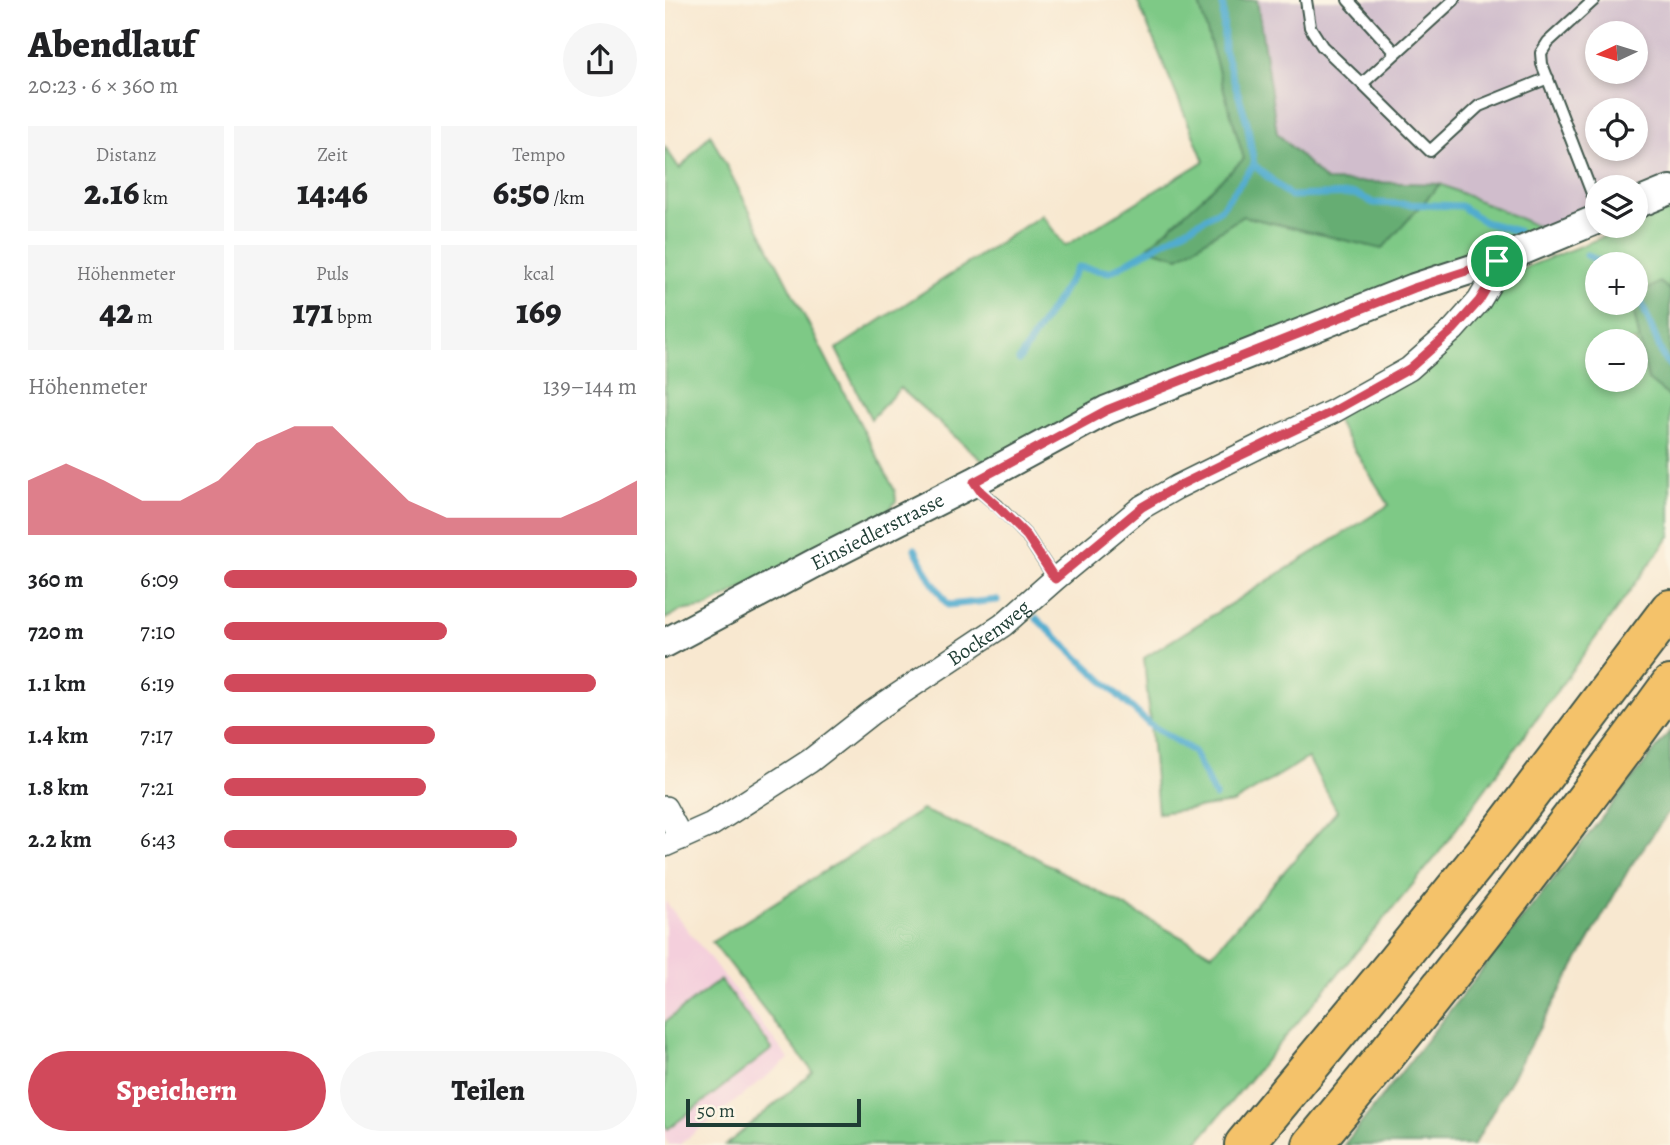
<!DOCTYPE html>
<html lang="de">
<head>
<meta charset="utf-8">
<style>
	:root { --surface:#fff; --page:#f6f6f6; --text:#202124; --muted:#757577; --accent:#d1495b }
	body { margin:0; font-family:Alegreya,serif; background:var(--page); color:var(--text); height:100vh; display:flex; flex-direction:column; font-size:26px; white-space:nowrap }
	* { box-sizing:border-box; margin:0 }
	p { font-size:23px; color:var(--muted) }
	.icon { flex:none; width:38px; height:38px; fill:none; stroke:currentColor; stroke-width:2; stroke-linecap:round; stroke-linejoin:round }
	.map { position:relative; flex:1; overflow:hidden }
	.drawer { display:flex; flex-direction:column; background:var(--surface); width:665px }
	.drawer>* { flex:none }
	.needle { width:46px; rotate:266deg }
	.fabs { position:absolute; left:920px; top:21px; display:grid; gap:14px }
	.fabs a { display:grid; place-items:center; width:63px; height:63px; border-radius:50%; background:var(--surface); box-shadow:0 4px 10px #0003; font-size:35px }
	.scale { position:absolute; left:21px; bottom:18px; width:175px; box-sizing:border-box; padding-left:7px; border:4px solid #1f3d34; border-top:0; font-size:19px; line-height:24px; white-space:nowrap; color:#1f3d34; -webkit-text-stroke:5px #fcf5e5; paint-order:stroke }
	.pin { position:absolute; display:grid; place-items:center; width:60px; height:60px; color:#fff; margin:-30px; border:4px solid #fff; border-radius:50%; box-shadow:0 2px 7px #0007 }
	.round { display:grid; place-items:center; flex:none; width:74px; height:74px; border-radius:37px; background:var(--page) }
	.overview { display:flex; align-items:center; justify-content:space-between; height:119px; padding:0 28px }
	h1 { font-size:38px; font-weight:800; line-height:52px }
	.metrics { display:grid; grid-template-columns:repeat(3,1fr); gap:10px; height:119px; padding:7px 28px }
	.metrics div { display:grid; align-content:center; border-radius:0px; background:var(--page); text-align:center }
	.metrics b { font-size:35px; font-weight:800 }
	.metrics small { font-size:19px; font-weight:400 }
	.metrics p { font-size:19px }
	.chart { height:196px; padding:14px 28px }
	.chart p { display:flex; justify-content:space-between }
	.chart svg { width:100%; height:126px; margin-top:7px; fill:var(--accent); opacity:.7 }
	.action { display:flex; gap:14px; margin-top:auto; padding:14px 28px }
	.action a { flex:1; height:80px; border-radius:42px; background:var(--accent); color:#fff; font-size:28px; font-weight:800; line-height:80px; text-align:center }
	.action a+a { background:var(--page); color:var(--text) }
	ul { padding:0 28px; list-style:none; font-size:23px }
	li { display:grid; grid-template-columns:112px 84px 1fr; align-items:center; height:52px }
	li i { height:18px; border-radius:9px; background:var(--accent) }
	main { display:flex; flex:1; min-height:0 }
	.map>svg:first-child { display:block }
	.built { fill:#f4cfdc }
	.industrial { fill:#d0bdcc; fill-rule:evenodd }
	.green { fill:#7ec986; stroke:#4e835d; stroke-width:2; fill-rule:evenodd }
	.forest { fill:#66ad73; stroke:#427554; stroke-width:2 }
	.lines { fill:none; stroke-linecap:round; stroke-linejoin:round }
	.stream { stroke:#51accf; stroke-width:7 }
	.service-casing { stroke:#40574b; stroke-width:14 }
	.minor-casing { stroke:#40574b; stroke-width:26 }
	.tertiary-casing { stroke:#40574b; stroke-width:32 }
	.motorway-casing { stroke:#40574b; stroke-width:42 }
	.service { stroke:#fff; stroke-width:10 }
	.minor { stroke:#fff; stroke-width:23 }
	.tertiary { stroke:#fff; stroke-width:28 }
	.motorway { stroke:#f4c26a; stroke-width:38 }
	.route-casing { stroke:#fff; stroke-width:14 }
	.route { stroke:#d1495b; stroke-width:9 }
	.labels { text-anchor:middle; stroke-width:6; stroke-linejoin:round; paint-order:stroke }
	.street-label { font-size:21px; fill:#1f3d34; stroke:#fcf5e5 }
</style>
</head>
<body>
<main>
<section class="drawer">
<div class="overview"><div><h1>Abendlauf</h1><p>20:23 · 6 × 360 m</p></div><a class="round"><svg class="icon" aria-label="share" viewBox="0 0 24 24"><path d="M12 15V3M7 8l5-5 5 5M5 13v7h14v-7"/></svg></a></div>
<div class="metrics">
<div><p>Distanz</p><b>2.16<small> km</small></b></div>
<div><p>Zeit</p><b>14:46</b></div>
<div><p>Tempo</p><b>6:50<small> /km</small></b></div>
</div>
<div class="metrics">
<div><p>Höhenmeter</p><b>42<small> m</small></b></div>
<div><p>Puls</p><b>171<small> bpm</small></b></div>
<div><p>kcal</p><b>169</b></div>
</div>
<div class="chart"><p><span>Höhenmeter</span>139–144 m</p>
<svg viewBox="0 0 160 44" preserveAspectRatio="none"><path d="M0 44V25L10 19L20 25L30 32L40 32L50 25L60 12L70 6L80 6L90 19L100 32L110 38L120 38L130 38L140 38L150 32L160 25V44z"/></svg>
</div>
<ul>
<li><b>360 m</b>6:09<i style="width:100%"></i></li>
<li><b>720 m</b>7:10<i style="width:54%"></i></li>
<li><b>1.1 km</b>6:19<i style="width:90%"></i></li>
<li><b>1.4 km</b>7:17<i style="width:51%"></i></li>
<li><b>1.8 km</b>7:21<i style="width:49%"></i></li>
<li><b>2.2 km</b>6:43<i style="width:71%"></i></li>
</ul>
<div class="action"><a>Speichern</a><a>Teilen</a></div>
</section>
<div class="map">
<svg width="1005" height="1145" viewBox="0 0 1005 1145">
	<rect width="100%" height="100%" fill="#fcf5e5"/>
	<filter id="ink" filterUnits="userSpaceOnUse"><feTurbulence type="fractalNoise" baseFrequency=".0143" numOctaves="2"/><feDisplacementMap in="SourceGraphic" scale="14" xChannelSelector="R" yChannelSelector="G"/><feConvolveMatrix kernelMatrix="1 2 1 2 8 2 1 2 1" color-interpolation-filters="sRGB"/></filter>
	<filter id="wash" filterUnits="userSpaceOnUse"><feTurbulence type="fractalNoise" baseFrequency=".00686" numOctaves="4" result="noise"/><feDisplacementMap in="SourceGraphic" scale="28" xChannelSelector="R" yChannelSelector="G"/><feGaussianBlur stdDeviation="1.57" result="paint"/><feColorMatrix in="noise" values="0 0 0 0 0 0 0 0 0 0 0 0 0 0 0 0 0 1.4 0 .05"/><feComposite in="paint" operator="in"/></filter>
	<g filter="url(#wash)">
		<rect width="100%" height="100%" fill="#f8e8d0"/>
		<!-- built -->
		<path class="built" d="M0 901 124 1059 14 1145H4L0 1139Z"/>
		<!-- industrial -->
		<path class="industrial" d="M592 0H1005V190L971 204V187H933V219L893 235 775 184 662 181 612 134ZM933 33H971V72H933ZM933 110H971V149H933Z"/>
		<!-- green -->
		<path class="green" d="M472 0H533L579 159 483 248 514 257 578 216 717 249 775 184 893 235 321 464 235 388 206 419 171 349 377 215 400 246 539 161Z
			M45 134 230 491 231 501 225 509 42 607 15 611 0 619V147L15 169Z
			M1005 210V290L995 283 971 297V264H933V303H967L983 380 1005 397V536L770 858 530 1145H61L148 1072 47 942 257 810 353 848 547 954 672 811 643 758 568 803 493 813 479 658 724 505 669 417 793 334 844 274 966 226H971V223ZM933 341H971V380H933Z
			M55 980 107 1049 3 1129 0 1126V1022Z"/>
		<!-- forest -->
		<path class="forest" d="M533 0H592L612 133 661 181 775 184 717 249 578 216 514 257 482 248 579 159Z
			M995 282 1005 290V397L983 380 967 303H971V297Z
			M1005 731V810L965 867 809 1145H679Z"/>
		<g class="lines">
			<!-- stream -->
			<path class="stream" d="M558 0 559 49 582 122 589 165 625 196 690 194 709 203 796 206 819 222 852 231
				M922 255 939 264
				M971 289 999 359 1005 365
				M354 360 413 267 445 272 555 210 589 165
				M250 549 266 580 283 605 332 600
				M372 619 484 724 528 751 550 796"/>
		</g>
	</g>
	<g filter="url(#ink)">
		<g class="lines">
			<!-- service casing -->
			<g class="service-casing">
				<path id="service" d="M641 0 645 27 657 46 697 84 789 0
					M683 0 731 53
					M929 0 883 42 876 53 877 64 933 209
					M697 84 765 151 814 106 883 78
					M309 483 316 492 333 506 362 536 390 579"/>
			</g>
			<!-- minor casing -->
			<g class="minor-casing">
				<g id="minor">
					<path d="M0 808 16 838"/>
					<path id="s1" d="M0 845 47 824 145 761 206 713 338 625 390 579 477 507 512 487 611 438 667 412 744 369 788 330 814 301 826 281 832 261"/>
				</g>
			</g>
			<!-- tertiary casing -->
			<g class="tertiary-casing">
				<g id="tertiary">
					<path d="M971 204 1005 190"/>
					<path id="s2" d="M0 643 150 563 309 482 442 410 749 288 832 261 933 219"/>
				</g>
			</g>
			<!-- motorway casing -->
			<g class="motorway-casing">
				<path id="motorway" d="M579 1145 727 967 836 832 1005 609
					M647 1145C771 996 891 842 1005 685"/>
			</g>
			<!-- service -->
			<use href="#service" class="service"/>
			<!-- minor -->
			<use href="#minor" class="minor"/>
			<!-- tertiary -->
			<use href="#tertiary" class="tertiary"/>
			<!-- motorway -->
			<use href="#motorway" class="motorway"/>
		</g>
	</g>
	<g class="lines" filter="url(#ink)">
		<!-- route casing -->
		<g class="route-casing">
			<path id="route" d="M832 261 826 281 814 301 788 330 744 369 667 412 562 462 513 486 477 507 390 579 362 536 332 506 316 492 309 482 442 410 749 288Z"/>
		</g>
		<!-- route -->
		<use href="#route" class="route"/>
	</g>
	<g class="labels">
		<!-- street labels -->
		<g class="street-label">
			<text dy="7" stroke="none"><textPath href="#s2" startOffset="240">Einsiedlerstrasse</textPath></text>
			<text dy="7" stroke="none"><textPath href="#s1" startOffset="388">Bockenweg</textPath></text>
		</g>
	</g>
</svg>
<div class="fabs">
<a><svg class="needle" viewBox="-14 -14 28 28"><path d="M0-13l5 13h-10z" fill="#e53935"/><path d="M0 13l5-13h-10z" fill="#757577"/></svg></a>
<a><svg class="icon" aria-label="locate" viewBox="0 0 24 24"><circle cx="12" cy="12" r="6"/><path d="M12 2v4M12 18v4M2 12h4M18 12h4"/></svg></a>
<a><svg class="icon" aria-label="layers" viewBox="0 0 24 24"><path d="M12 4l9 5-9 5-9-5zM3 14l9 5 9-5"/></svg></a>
<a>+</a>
<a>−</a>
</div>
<div class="scale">50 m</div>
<div class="pin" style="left:832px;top:261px;background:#1e9e55"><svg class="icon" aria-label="arrive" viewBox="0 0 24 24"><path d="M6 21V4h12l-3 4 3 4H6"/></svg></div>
</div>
</main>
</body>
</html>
